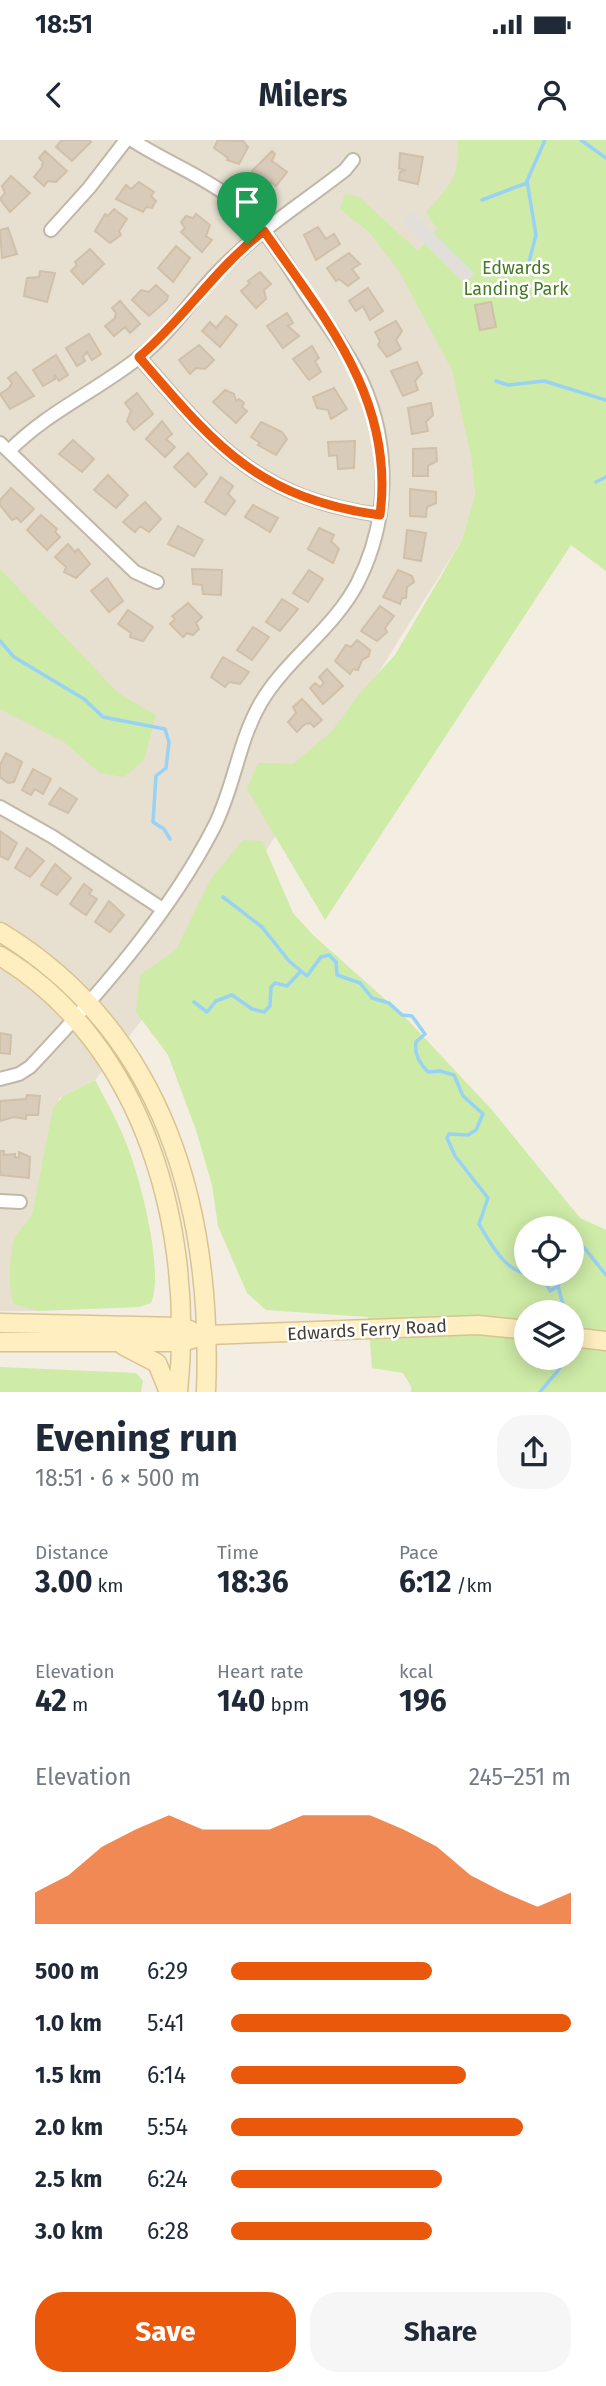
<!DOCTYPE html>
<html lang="en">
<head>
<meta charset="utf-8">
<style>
	:root { --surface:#fff; --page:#f6f6f7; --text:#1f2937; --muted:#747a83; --accent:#ea580c }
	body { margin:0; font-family:"Fira Sans",sans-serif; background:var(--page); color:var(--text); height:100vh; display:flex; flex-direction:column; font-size:26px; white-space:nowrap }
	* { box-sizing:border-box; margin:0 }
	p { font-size:23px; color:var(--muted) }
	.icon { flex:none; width:38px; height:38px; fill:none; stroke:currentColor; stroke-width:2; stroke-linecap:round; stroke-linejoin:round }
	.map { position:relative; height:1252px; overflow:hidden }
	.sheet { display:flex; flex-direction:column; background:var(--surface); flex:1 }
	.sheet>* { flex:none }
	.buttons { position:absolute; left:514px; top:1076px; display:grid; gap:14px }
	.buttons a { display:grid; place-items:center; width:70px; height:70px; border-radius:50%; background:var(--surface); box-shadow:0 4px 18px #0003; font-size:35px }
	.pin { position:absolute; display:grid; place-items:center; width:60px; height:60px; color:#fff; margin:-72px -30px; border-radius:50% 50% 50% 0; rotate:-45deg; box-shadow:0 0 7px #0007 }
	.pin .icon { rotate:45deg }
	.round { display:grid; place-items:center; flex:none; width:74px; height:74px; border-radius:28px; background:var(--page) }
	.overview { display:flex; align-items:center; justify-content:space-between; height:119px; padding:0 35px }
	h1 { font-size:38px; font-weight:700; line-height:52px }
	.figures { display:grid; grid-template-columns:repeat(3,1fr); gap:10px; height:119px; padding:7px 35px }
	.figures div { display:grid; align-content:center }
	.figures b { font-size:30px; font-weight:700 }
	.figures small { font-size:19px; font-weight:400 }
	.figures p { font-size:19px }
	.chart { height:196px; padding:14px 35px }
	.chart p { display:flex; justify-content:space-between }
	.chart svg { width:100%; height:126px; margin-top:7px; fill:var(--accent); opacity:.7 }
	.button { display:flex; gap:14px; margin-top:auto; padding:14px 35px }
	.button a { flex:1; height:80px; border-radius:28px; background:var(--accent); color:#fff; font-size:28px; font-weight:700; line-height:80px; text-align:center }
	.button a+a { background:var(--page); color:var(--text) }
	ul { padding:0 35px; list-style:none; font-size:23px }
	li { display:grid; grid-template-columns:112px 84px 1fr; align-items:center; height:52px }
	li i { height:18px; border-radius:9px; background:var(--accent) }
	.status { display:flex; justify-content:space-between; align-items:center; height:49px; padding:0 35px; background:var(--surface); direction:ltr }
	.status svg { height:19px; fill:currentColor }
	header { display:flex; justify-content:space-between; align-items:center; height:91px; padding:0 35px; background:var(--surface); font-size:32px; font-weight:700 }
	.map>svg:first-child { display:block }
	.residential { fill:#e7dfd0 }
	.green { fill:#ceeba7; fill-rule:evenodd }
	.parking { fill:#e2dfdb }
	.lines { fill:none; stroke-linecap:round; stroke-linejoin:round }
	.stream { stroke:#98d2f5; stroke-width:3.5 }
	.building { fill:#d8cbba; stroke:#d0c0a9; stroke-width:2 }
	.street-casing { stroke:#c1b7a7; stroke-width:16 }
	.secondary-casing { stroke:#d9c390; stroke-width:21 }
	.street { stroke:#fff; stroke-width:12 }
	.secondary { stroke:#ffeec0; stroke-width:18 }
	.route-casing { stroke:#fff; stroke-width:14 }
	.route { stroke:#ea580c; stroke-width:9 }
	.labels { text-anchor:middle; stroke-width:5; stroke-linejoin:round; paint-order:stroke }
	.park-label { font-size:18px; fill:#467a22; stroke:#fff }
	.street-label { font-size:18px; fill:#443d32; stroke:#fff }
</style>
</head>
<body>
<div class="status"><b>18:51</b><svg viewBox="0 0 49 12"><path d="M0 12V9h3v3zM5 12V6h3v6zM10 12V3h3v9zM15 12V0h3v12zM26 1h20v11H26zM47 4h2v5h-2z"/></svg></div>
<header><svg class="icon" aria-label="back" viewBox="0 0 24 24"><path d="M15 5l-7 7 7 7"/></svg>Milers<svg class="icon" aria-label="person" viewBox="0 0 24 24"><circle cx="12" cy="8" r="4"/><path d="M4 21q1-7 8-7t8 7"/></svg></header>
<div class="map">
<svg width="606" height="1252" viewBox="0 0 606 1252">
	<rect width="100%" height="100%" fill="#f3ede2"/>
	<!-- residential -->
	<path class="residential" d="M0 0H470L475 264 471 316 475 355 462 400 233 763 95 940 59 958 38 1171H0Z"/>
	<!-- green -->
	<path class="green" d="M458 0H606V431L571 405 325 780 247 649 258 623 293 624 332 591 361 552 395 515 462 400 475 355 471 316 452 230 399 131 369 92 340 69 345 54 359 57 418 111 437 89 426 72C450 46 460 37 458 0Z
		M0 429 118 553 156 575 144 620 124 637 100 633 64 602 0 569Z
		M243 700 262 701 293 773 313 795 405 877 492 970 580 1078 606 1090V1252H411V1246L403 1233 372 1228 368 1177 266 1170 247 1153 218 1086 212 1045 196 990 168 915 136 872 140 835 176 810 210 740ZM527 1088H572V1134H527ZM527 1172H572V1218H527Z
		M95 940C105 959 116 978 124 998 139 1032 165 1131 151 1163L139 1167 38 1171 14 1164C8 1152 9 1111 15 1098 20 1088 29 1082 33 1071L53 968 63 956Z
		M0 1227 136 1233 143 1241 141 1252H0Z"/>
	<!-- parking -->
	<path class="parking" d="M412 72 474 133 465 144 402 81Z"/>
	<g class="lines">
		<!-- stream -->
		<path class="stream" d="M581 0 606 18
			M482 60 527 43
			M527 129 536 95 527 41 545 0
			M496 241 508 245 544 241 606 260
			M596 342 606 337
			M0 501 14 517 84 559 103 577 165 589 169 602 166 628 156 636 153 682 164 689 170 699
			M223 757 262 787 289 821 307 836 321 817 329 815 336 822 337 835 360 843 372 858 389 863 402 875 412 876 425 894 416 902C414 913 420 924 428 932L440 931 454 935 463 956 483 974 476 990 468 995 449 994 447 998 455 1016 488 1058 479 1084C497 1114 507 1135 543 1137L550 1151 558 1146 564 1134
			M194 862 207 872 216 861 232 855 252 869 264 872 270 866 271 847 275 843 287 846 301 831
			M572 1103 582 1105 606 1135
			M558 1146 565 1172
			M540 1252 560 1228 561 1218"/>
	</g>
	<!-- building -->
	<path class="building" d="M62 0H89L91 2 72 21 56 7Z
		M218 0 243 1 248 7 239 24 227 20 228 18 214 8Z
		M45 11 67 31 56 42 48 41 44 46 34 37 42 27 43 22 39 18Z
		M272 11 275 14 272 21 287 32 276 46 271 42 268 46 252 31Z
		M400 13 423 17 418 44 399 40 400 32 406 30 399 29Z
		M11 36 30 53 10 72 0 59 5 53 2 46Z
		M139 42 154 52 151 56 156 61 152 68 146 67 143 72 116 59 126 45 131 49Z
		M114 69 127 79 119 91 121 95 110 103 95 91 105 74 108 76Z
		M196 74 210 85 206 96 212 100 202 112 181 92 185 88 181 82 186 76 193 78Z
		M318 87 326 99 334 94 340 104 316 120 304 95Z
		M8 88 17 114 2 118 0 90Z
		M176 106 190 118 173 142 158 128Z
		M90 109 104 124 83 144 71 131 77 125 75 122Z
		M349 113 360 124 352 129 359 138 348 146 339 139 336 141 327 128Z
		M40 131 55 133 47 162 24 156 27 138 39 137Z
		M260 132 271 144 264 150 266 159 256 168 241 151 250 143 248 141Z
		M156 145 168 156 167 160 149 176 132 160 141 150 149 152Z
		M368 148 383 171 370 180 363 166 356 171 349 161Z
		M120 161 140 184 130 193 125 187 114 196 105 186 115 178 116 173 112 168Z
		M491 162 496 187 480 190 475 165Z
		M287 173 293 183 288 186 299 196 283 208 267 186Z
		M226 176 237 185 220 207 202 191 210 182 216 188Z
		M396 181 402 191 396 200 401 209 387 217 378 205 380 201 375 192Z
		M89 194 101 214 92 220 87 212 83 217 85 221 77 226 66 208Z
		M199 205 214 220 205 229 196 228 190 234 179 220Z
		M312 206 319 218 315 221 321 232 309 240 293 219Z
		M56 215 68 235 59 241 54 234 55 239 43 246 33 230Z
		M417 222 422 233 415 241 418 250 403 256 391 231Z
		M16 232 34 256 10 269 0 254 9 248 12 243 8 238Z
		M334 248 347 269 331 279 328 270 317 268 313 257Z
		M225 250 234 254 236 261 239 259 244 263 242 267 247 271 236 283 213 262Z
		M137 253 153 274 134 290 127 281 131 271 125 263Z
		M431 263 433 275 426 282 428 291 412 294 408 268Z
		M162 281 172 294 166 299 175 307 165 317 146 299Z
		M261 282 282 292 287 299 276 315 258 305 260 303 251 297Z
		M73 300 94 319 82 332 59 314Z
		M355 301 354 328 338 329 337 315 329 316 328 302Z
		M436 308 437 321 428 326V336H413V309Z
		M188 313 207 334 195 347 174 327Z
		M108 335 128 355 116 368 94 350Z
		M221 337 233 346 228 354 235 361 225 375 205 362Z
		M11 348 34 369 21 382 17 378 12 380 0 365V360Z
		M410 349 436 352V363L427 367 426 377 410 376Z
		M145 362 161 379 149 392 140 386 135 392 123 382Z
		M253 365 278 378 270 392 245 377Z
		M41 375 57 389 55 392 60 397 47 410 27 390Z
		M178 386 203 400 194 416 168 404Z
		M319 388 334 395 331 401 339 409 333 423 308 409Z
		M407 390 426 393 421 421 404 418Z
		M68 404 75 412 78 409 90 424 76 438 64 432 66 427 55 417Z
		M192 429 222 430 221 455 203 454 202 445 193 444Z
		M309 430 323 439 308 462 293 453Z
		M398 430 412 436 414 442 407 447 406 458H402L400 464 383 457Z
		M107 438 123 461 109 472 91 451Z
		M282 459 298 469 280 491 266 482Z
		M188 463 202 477 196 483 199 489 193 495 187 493 183 497 170 484 175 479 172 476Z
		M380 466 394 476 385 488 387 492 377 501 361 491Z
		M128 470 153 487 143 501 130 497 131 493 118 484Z
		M253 487 269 497 252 520 237 510Z
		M357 500 370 510 369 516 362 520 358 530 353 529 350 534 335 521 346 505 351 507Z
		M223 517 249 532 240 544 229 542 225 547 211 537Z
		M327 529 343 546 323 564 310 548 315 543 320 547 324 543 319 537Z
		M302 559 322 580 314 587 310 583 305 584 297 592 288 582 296 573 293 567Z
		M6 613 22 622 14 642 8 643 0 637V625Z
		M33 629 51 639 43 654 35 649 31 655 22 650Z
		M60 648 77 659 68 673 49 664Z
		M0 691 17 703 8 720 0 716Z
		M27 708 44 721 30 737 15 728Z
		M55 724 71 738 57 755 41 745Z
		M84 744 92 750 89 754 97 759 86 775 70 764Z
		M109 761 124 775 110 792 95 782Z
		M0 893 11 895 10 914 0 913Z
		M27 955 40 956 38 975H26V979L14 977 0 981V961L26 959Z
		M0 1011H4V1015L15 1014V1017L19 1018V1012L30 1017 29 1038 0 1035Z"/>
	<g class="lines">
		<!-- street casing -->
		<g class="street-casing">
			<path id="street" d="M51 90 89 48 126 0
				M139 217C215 305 257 358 380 375
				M0 303 135 432 157 442
				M9 311C48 271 99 250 142 215 173 190 193 157 221 129 258 91 304 62 345 30L353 20
				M0 667 53 697 161 768
				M0 939 19 934 30 927C97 856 169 775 214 687 234 648 238 603 260 564 286 519 332 491 357 444 389 382 391 308 363 244 348 211 325 182 305 152 283 118 263 84 231 58 201 35 164 21 132 0
				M0 1061 20 1062"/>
		</g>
		<!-- secondary casing -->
		<g class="secondary-casing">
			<path id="secondary" d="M0 792C165 892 213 1069 206 1252
				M0 816C146 904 195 1091 178 1252
				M0 1183 180 1187 190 1190
				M572 1197 606 1201
				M0 1202H181L207 1195 478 1185 527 1190
				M124 1206 157 1223 169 1252"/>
		</g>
		<!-- street -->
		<use href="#street" class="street"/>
		<!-- secondary -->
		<use href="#secondary" class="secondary"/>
	</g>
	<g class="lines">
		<!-- route casing -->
		<g class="route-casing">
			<path id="route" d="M264 91C326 180 395 260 380 375 257 358 215 305 139 217 185 178 216 127 264 91Z"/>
		</g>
		<!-- route -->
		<use href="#route" class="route"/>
	</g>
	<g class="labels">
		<!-- park labels -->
		<g class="park-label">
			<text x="516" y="134">Edwards<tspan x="516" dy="21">Landing Park</tspan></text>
		</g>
		<!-- street labels -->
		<g class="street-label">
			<text transform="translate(367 1190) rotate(-3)" y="6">Edwards Ferry Road</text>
		</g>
	</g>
</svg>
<div class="buttons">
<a><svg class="icon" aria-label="locate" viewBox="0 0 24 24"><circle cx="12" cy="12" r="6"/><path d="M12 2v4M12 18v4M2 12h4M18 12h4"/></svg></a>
<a><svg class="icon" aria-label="layers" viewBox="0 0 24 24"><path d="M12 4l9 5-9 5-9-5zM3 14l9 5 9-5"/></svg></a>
</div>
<div class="pin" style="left:247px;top:104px;background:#1e9e55"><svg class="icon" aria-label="arrive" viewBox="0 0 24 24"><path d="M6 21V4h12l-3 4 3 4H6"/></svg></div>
</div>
<section class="sheet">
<div class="overview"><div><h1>Evening run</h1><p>18:51 · 6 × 500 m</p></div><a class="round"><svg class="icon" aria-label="share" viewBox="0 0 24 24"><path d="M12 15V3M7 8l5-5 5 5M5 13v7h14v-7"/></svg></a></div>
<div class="figures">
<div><p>Distance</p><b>3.00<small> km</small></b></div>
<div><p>Time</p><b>18:36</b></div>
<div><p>Pace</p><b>6:12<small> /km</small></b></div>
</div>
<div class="figures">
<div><p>Elevation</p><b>42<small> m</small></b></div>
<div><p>Heart rate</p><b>140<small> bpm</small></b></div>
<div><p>kcal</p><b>196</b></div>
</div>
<div class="chart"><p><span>Elevation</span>245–251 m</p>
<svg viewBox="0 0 160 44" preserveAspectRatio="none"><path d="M0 44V33L10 27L20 17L30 11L40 6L50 11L60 11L70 11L80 6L90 6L100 6L110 11L120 17L130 27L140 33L150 38L160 33V44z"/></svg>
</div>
<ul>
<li><b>500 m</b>6:29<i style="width:59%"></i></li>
<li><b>1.0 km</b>5:41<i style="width:100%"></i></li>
<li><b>1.5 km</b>6:14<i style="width:69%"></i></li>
<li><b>2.0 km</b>5:54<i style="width:86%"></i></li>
<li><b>2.5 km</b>6:24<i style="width:62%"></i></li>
<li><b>3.0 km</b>6:28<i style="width:59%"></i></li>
</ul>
<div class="button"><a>Save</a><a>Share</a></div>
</section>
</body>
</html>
